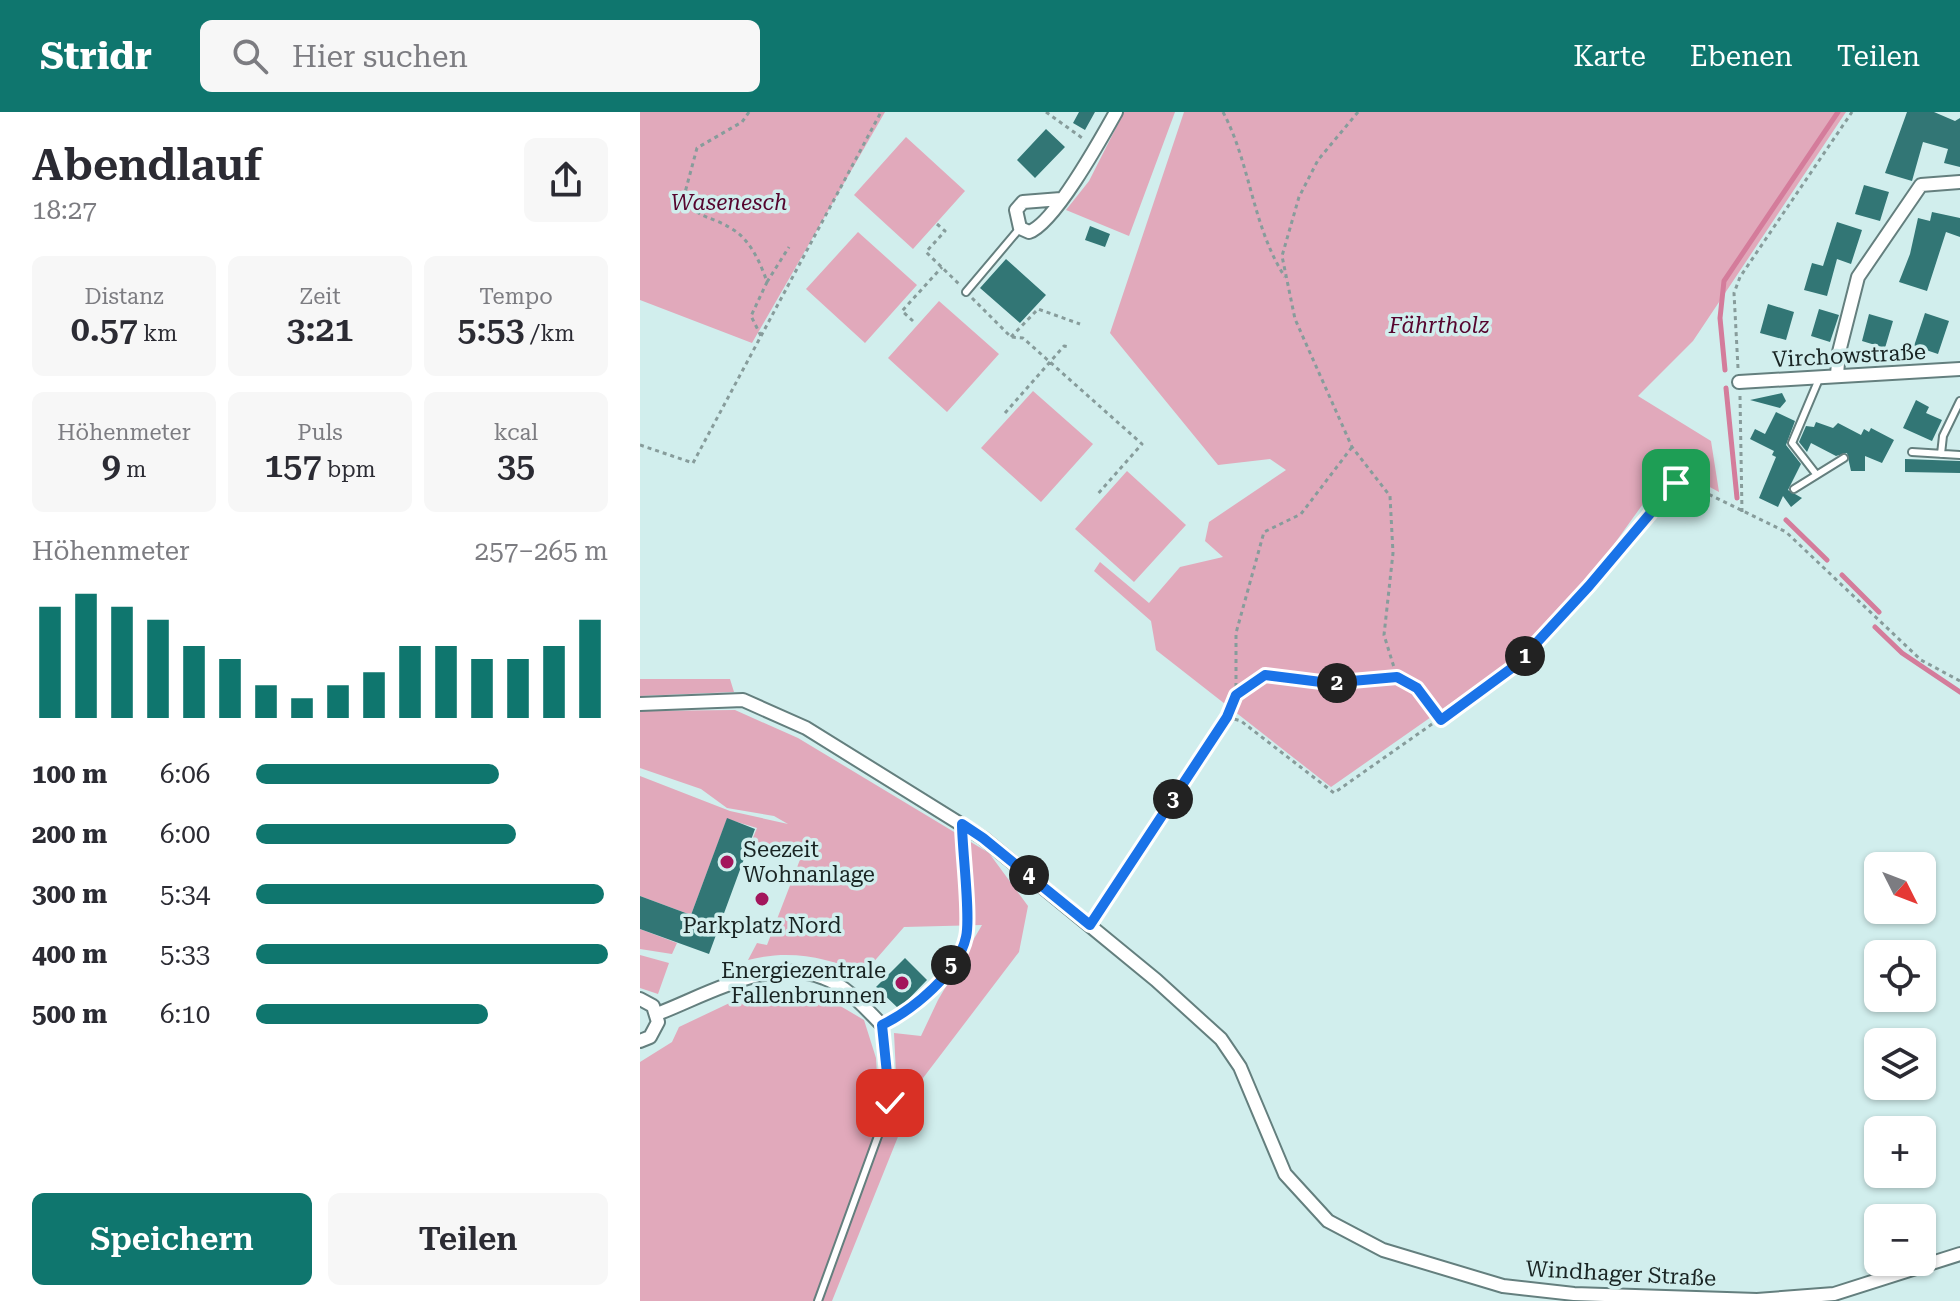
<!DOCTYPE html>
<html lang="de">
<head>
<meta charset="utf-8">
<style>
	:root { --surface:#fff; --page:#f7f7f7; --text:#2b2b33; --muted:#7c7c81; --accent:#0f766e }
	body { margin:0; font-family:"Roboto Serif",serif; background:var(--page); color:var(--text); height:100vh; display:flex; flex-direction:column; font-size:30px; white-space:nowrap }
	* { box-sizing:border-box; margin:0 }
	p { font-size:26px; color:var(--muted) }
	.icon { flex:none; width:44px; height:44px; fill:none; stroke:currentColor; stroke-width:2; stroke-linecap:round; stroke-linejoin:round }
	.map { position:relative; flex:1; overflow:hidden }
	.panel { display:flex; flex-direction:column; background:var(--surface); width:640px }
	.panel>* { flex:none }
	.needle { width:52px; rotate:132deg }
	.controls { position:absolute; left:1224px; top:740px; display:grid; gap:16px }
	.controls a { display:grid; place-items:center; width:72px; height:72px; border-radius:12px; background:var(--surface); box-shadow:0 2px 6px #0004; font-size:40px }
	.pin { position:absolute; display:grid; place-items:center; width:68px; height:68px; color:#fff; margin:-34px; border-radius:16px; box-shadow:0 4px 12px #0006 }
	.km { position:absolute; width:40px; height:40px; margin:-20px; border-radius:50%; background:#222; color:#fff; font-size:22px; line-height:40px; text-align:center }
	.round { display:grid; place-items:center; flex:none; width:84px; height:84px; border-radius:12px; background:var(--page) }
	.overview { display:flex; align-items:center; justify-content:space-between; height:136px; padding:0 32px }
	h1 { font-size:44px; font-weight:600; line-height:60px }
	.figures { display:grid; grid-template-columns:repeat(3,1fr); gap:12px; height:136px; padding:8px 32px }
	.figures div { display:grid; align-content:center; border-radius:12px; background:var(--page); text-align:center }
	.figures b { font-size:34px; font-weight:600 }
	.figures small { font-size:22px; font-weight:400 }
	.figures p { font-size:22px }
	.chart { height:224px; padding:16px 32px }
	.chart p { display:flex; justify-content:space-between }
	.chart svg { width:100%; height:144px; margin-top:8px; stroke:var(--accent); stroke-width:6 }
	.action { display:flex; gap:16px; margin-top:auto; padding:16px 32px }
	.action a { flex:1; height:92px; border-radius:12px; background:var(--accent); color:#fff; font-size:32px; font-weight:600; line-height:92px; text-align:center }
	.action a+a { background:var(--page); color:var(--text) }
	ul { padding:0 32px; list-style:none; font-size:26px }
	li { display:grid; grid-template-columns:128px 96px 1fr; align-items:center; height:60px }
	li i { height:20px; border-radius:10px; background:var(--accent) }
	header { display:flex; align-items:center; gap:48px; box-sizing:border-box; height:112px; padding:0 40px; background:var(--accent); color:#fff }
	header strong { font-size:38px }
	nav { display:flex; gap:44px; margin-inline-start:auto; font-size:28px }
	.search { width:560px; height:72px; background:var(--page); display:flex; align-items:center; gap:20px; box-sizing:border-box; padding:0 28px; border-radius:12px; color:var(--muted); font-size:30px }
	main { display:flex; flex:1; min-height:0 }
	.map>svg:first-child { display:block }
	.green { fill:#e1a9bb }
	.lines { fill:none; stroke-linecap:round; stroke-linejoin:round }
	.stream { stroke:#d47c9b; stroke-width:5 }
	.building { fill:#327675 }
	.lane-casing { stroke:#647f7e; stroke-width:10 }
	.street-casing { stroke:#647f7e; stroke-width:16 }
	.path { stroke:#879c9b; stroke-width:3; stroke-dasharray:4 4; stroke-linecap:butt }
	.lane { stroke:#fff; stroke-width:6 }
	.street { stroke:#fff; stroke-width:12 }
	.route-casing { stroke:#fff; stroke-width:16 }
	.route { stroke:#1a73e8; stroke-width:10 }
	.poi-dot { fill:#a3165c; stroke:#d1eeed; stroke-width:3 }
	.labels { text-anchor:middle; stroke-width:7; stroke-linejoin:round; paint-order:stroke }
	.park-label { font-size:22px; font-style:italic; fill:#56052e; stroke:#d1eeed }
	.street-label { font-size:22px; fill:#192423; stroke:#d1eeed }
	.poi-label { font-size:22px; fill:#192423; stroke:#d1eeed; text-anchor:start }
</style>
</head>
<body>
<header>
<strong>Stridr</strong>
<div class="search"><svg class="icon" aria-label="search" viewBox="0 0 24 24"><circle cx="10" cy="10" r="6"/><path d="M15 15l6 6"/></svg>Hier suchen</div>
<nav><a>Karte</a><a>Ebenen</a><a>Teilen</a></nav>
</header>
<main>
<section class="panel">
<div class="overview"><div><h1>Abendlauf</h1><p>18:27</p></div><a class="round"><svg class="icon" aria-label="share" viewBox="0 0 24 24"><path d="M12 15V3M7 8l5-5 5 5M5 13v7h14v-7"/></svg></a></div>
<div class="figures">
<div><p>Distanz</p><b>0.57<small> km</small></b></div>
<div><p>Zeit</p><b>3:21</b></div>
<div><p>Tempo</p><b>5:53<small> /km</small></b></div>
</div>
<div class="figures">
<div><p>Höhenmeter</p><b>9<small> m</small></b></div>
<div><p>Puls</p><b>157<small> bpm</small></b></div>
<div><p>kcal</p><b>35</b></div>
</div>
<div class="chart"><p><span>Höhenmeter</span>257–265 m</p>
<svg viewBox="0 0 160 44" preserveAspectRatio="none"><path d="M5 44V10M15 44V6M25 44V10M35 44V14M45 44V22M55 44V26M65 44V34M75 44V38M85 44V34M95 44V30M105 44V22M115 44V22M125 44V26M135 44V26M145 44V22M155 44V14"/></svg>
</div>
<ul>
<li><b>100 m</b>6:06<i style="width:69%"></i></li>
<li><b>200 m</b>6:00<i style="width:74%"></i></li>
<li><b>300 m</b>5:34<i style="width:99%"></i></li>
<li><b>400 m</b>5:33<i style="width:100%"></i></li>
<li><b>500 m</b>6:10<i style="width:66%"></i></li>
</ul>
<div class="action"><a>Speichern</a><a>Teilen</a></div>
</section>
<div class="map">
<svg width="1320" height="1189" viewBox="0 0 1320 1189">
	<rect width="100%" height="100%" fill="#d1eeed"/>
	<!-- green -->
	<path class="green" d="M0 0H245L112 231 0 188Z
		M484 0H535L489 124 426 98 449 69Z
		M544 0H1206L1053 229 998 284 1071 329 1079 380 1023 350 1008 385 944 474 859 562 824 582 691 675 516 538 511 509 454 459 460 450 509 491 540 455 583 445 565 429 569 410 646 358 630 347 578 353 470 221Z
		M266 25 325 79 273 137 214 83Z
		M218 120 277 173 225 231 166 177Z
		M299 189 359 242 307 300 248 246Z
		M393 279 453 332 401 390 341 336Z
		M487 359 546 413 494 470 435 417Z
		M0 567H90L94 580 0 584Z
		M95 598 158 626 349 741 388 794 379 840 280 970 192 1189H0V950L32 930 39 915 119 877 180 882 224 908 236 946 239 996 257 983 254 921 281 924 298 888 342 813 264 815 224 861C185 845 150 837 108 848L117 831 127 833 161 745 112 728 117 716 87 707 51 803 0 784V664L90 699 148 712 134 704 87 696 61 677 0 656V599Z
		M0 817 37 831 32 842 0 837Z
		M0 843 29 851 18 882 0 876Z"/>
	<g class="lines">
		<!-- stream -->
		<path class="stream" d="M1085 258 1080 206 1084 169 1198 0
			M1086 276 1097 386
			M1146 408 1187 448
			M1202 463 1239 500
			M1235 515 1262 541 1320 580"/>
	</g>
	<!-- building -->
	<path class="building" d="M439 0H455L445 18 433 11Z
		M1267 0H1294L1315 9 1320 6V55L1304 51 1308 37 1283 30 1272 69 1245 61Z
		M406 17 425 35 395 66 377 48Z
		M1224 73 1249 80 1240 109 1215 102Z
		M1292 100 1320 106V125L1306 120 1287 179 1259 170 1270 142 1278 106 1290 109Z
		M1197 110 1222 118 1211 152 1197 147 1187 184 1164 178 1172 151 1183 154Z
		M450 114 470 122 465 135 445 128Z
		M366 147 406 183 380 211 340 176Z
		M1128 192 1154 200 1146 228 1120 221Z
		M1179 197 1199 203 1190 230 1171 224Z
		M1285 201 1309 209 1298 242 1274 234Z
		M1229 202 1253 209 1245 236 1222 229Z
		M1142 281 1146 289 1140 296 1110 288Z
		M1276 288 1289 295 1286 301 1302 308 1292 329 1263 316Z
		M1136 300 1155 309 1146 333 1161 352 1148 378 1162 386 1151 395 1143 384 1138 395 1119 386 1136 345 1132 343 1134 339 1110 327 1115 317 1125 322Z
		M1176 310 1193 316 1198 311 1221 323 1224 317 1229 320 1231 316 1254 328 1242 351 1225 344V359H1211L1207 341 1196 344 1171 331 1167 340 1159 330 1166 314 1174 315Z
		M1265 347 1320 349V361L1265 360Z
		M87 706 115 717 69 842 0 817V784L51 803Z
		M265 846 287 868 259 897 236 875Z"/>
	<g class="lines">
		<!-- lane casing -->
		<g class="lane-casing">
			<path id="lane" d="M326 180 380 116
				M1272 340 1320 343
				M1301 342 1303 324 1320 289
				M1176 362 1152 331 1179 267
				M1154 377 1204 346
				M178 1189 250 991 242 913"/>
		</g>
		<!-- street casing -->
		<g class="street-casing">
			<path id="street" d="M421 87 383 90 376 98 380 116 389 120C414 112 462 25 476 0
				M1197 262 1199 240 1218 165 1281 73 1320 70
				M1099 270 1320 257
				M0 592 103 588 166 616 343 726 516 868 581 927 600 955 645 1062 688 1109 743 1138 863 1174 934 1182 1117 1188 1194 1182 1320 1142
				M0 887 13 894 18 910 10 925 0 929
				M17 902C67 883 129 844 184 866 207 874 225 896 242 913"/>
		</g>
		<!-- path -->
		<path class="path" d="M109 0 102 10 57 36 43 88C61 108 72 104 92 117 110 127 121 152 127 170L111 204 122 226
			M406 0 445 28
			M583 0C611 53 612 114 645 165
			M718 0 678 48 659 85 642 144 655 207 712 335 750 384 753 441 744 523 757 565
			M297 112 305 119 286 140 319 172
			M127 170 149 135
			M332 186 371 225 383 226 502 332 456 384
			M273 209 262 199 302 155
			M371 225 398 197 440 212
			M1098 256 1094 181 1100 165 1212 0
			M1100 284 1102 400
			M365 301 424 234 430 235
			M0 333 53 351 241 0
			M596 583V521L624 420 661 402 712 335
			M587 605 601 609 694 681 876 553 949 474 1036 371 1058 377 1146 420 1281 548 1320 569
			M457 803 587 605 596 583 625 563 689 571 757 565 777 576 801 608
			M253 907C279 895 320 854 326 824 331 804 323 753 322 730"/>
		<!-- lane -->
		<use href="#lane" class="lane"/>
		<!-- street -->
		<use href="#street" class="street"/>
	</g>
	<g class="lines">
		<!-- route casing -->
		<g class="route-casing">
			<path id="route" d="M250 991 242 913C274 897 318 861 326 825 331 805 322 737 322 712L343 726 450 813 587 605 596 583 625 563 689 571 757 565 777 576 801 608 876 553 949 474 1036 371"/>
		</g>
		<!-- route -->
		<use href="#route" class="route"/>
	</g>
	<!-- markers -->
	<g class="poi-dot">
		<circle cx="87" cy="750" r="8"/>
		<circle cx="122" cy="787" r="8"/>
		<circle cx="262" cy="871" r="8"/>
	</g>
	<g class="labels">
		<!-- park labels -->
		<g class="park-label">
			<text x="89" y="98">Wasenesch</text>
			<text x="799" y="221">Fährtholz</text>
		</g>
		<!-- street labels -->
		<g class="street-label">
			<text transform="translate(1209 243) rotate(-3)" y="8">Virchowstraße</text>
			<text transform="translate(981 1161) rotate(3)" y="8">Windhager Straße</text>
		</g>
		<!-- poi labels -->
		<g class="poi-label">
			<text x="103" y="745">Seezeit<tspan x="103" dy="25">Wohnanlage</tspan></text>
			<text x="122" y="821" text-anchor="middle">Parkplatz Nord</text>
			<text x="246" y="866" text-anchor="end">Energiezentrale<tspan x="246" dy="25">Fallenbrunnen</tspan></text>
		</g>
	</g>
</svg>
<div class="controls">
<a><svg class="needle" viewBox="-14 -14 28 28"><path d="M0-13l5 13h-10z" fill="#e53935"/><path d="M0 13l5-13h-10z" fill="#7c7c81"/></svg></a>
<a><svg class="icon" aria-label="locate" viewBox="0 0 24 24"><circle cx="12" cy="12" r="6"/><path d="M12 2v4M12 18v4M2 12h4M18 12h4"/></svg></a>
<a><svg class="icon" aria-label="layers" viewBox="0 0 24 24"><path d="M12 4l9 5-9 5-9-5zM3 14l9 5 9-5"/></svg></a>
<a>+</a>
<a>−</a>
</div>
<div class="pin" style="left:1036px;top:371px;background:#1e9e55"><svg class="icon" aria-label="arrive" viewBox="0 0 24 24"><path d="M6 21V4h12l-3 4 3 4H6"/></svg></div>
<div class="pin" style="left:250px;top:991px;background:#d93025"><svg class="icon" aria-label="check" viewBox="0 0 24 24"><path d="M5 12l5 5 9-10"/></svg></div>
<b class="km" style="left:885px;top:544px">1</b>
<b class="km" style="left:697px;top:571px">2</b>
<b class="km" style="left:533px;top:687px">3</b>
<b class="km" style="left:389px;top:763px">4</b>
<b class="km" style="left:311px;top:853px">5</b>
</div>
</main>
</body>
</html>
